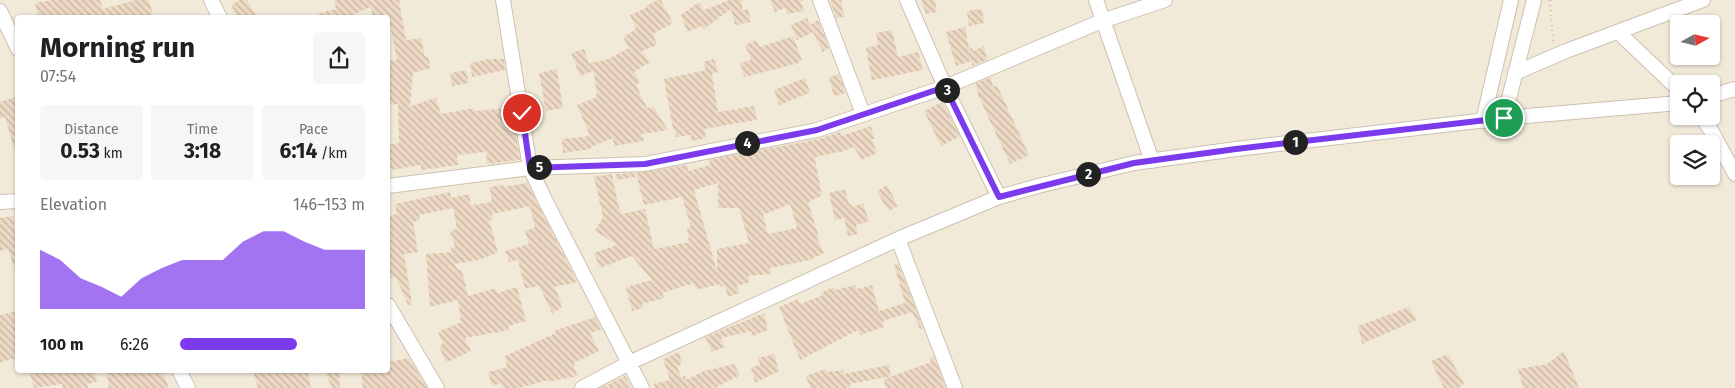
<!DOCTYPE html>
<html lang="en">
<head>
<meta charset="utf-8">
<style>
	:root { --surface:#fff; --page:#f6f6f6; --text:#202124; --muted:#757577; --accent:#7c3aed }
	body { margin:0; font-family:"Fira Sans",sans-serif; background:var(--page); color:var(--text); height:100vh; display:flex; flex-direction:column; font-size:19px; white-space:nowrap }
	* { box-sizing:border-box; margin:0 }
	p { font-size:16px; color:var(--muted) }
	.icon { flex:none; width:28px; height:28px; fill:none; stroke:currentColor; stroke-width:2; stroke-linecap:round; stroke-linejoin:round }
	.map { position:relative; flex:1; overflow:hidden }
	.sheet { position:absolute; left:15px; top:15px; width:375px; height:358px; display:flex; flex-direction:column; background:var(--surface); border-radius:5px; box-shadow:0 1px 4px #0004 }
	.sheet>* { flex:none }
	.needle { width:32px; rotate:82deg }
	.tools { position:absolute; left:1670px; top:15px; display:grid; gap:10px }
	.tools a { display:grid; place-items:center; width:50px; height:50px; border-radius:5px; background:var(--surface); box-shadow:0 1px 4px #0004; font-size:25px }
	.pin { position:absolute; display:grid; place-items:center; width:42px; height:42px; color:#fff; margin:-21px; border:2px solid #fff; border-radius:50%; box-shadow:0 1px 5px #0007 }
	.km { position:absolute; width:25px; height:25px; margin:-12px; border-radius:50%; background:#222; color:#fff; font-size:14px; line-height:25px; text-align:center }
	.round { display:grid; place-items:center; flex:none; width:52px; height:52px; border-radius:5px; background:var(--page) }
	.summary { display:flex; align-items:center; justify-content:space-between; height:85px; padding:0 25px }
	h1 { font-size:28px; font-weight:700; line-height:38px }
	.figures { display:grid; grid-template-columns:repeat(3,1fr); gap:8px; height:85px; padding:5px 25px }
	.figures div { display:grid; align-content:center; border-radius:5px; background:var(--page); text-align:center }
	.figures b { font-size:21px; font-weight:700 }
	.figures small { font-size:14px; font-weight:400 }
	.figures p { font-size:14px }
	.chart { height:140px; padding:10px 25px }
	.chart p { display:flex; justify-content:space-between }
	.chart svg { width:100%; height:90px; margin-top:5px; fill:var(--accent); opacity:.7 }
	ul { padding:0 25px; list-style:none; font-size:16px }
	li { display:grid; grid-template-columns:80px 60px 1fr; align-items:center; height:38px }
	li i { height:12px; border-radius:6px; background:var(--accent) }
	.map>svg:first-child { display:block }
	.residential { fill:#f2ead9; fill-rule:evenodd }
	.building { fill:url(#building-back-hatch); fill-rule:evenodd }
	.lines { fill:none; stroke-linecap:round; stroke-linejoin:round }
	.minor-casing { stroke:#cdc0b1; stroke-width:16 }
	.path { stroke:#d3bea7; stroke-width:2.5; stroke-dasharray:1 4; stroke-linecap:butt }
	.minor { stroke:#fff; stroke-width:14 }
	.route-casing { stroke:#fff; stroke-width:10 }
	.route { stroke:#7c3aed; stroke-width:6 }
</style>
</head>
<body>
<div class="map">
<svg width="1735" height="388" viewBox="0 0 1735 388">
	<defs>
		<pattern id="building-back-hatch" width="6" height="6" patternUnits="userSpaceOnUse" patternTransform="scale(1.25)"><rect width="6" height="6" fill="#eedac4"/><path d="M-1 5l2 2M0 0l6 6M5-1l2 2" fill="none" stroke="#c5b4a2"/></pattern>
	</defs>
	<rect width="100%" height="100%" fill="#fbf7ea"/>
	<!-- residential -->
	<path class="residential" d="M0 0H1735V388H0ZM18 18H388V370H18ZM1679 24H1711V56H1679ZM1679 84H1711V116H1679ZM1679 144H1711V176H1679Z"/>
	<!-- building -->
	<path class="building" d="M53 0H100L103 9 136 0H149L154 18H38L35 3Z
		M240 0H247L257 18H238L231 5Z
		M334 0H399L406 40 421 38 425 57 428 56 431 68 413 73 410 106 436 98 441 114 474 108 475 111 509 108 511 123H514L520 160 487 164 486 152 457 155 458 165 421 170V165L391 170 388 145 399 143 398 104 388 105V89H390L388 61 397 60 388 14 373 18 371 7 345 18H317L316 14 336 9Z
		M657 0H661L673 23 653 34 657 45 642 51 650 62 634 72 640 82 636 85 647 108 654 107 668 130 642 134 644 141 614 146 613 138 591 147V149L563 153 562 139 590 136 577 105 597 97 594 71 580 76 571 53 584 49 589 63 606 60 629 48 623 37 636 29 630 15 646 8V6Z
		M729 0H743L741 2 743 10 748 9 751 22 735 25 731 9 704 29 702 26 687 32 681 15 699 2 704 10Z
		M770 0H803L801 2 804 11 787 14 785 8 775 12Z
		M830 0H841L844 17 836 18Z
		M921 0H935L937 12 926 14Z
		M982 9 984 23 969 26 967 11Z
		M807 18 810 25 818 20 829 48 823 52 812 30 813 32 797 40 791 25Z
		M965 27 969 49 972 48 973 51 984 46 987 60 972 66 971 61 956 66 946 32Z
		M892 30 898 57 918 52 923 70 872 80 866 48 878 45 876 33Z
		M793 36 802 60 799 61V63L744 77 740 63 751 60 745 45 756 40 760 47Z
		M488 59H504L505 70 472 77 470 63Z
		M714 59 718 72 712 74 718 112 754 106 757 120 704 129 706 138 692 141 691 135 676 137 675 129H673L664 79 706 70 703 62Z
		M557 69 563 108 546 111 539 73Z
		M466 70 469 83 452 86 450 73Z
		M839 74 846 93 834 96 829 77Z
		M991 77 993 87 997 85 1029 155 1010 164 978 95 976 83Z
		M805 78 810 93 779 105 774 90Z
		M18 96V149H14L5 117 0 119V102Z
		M942 102 960 136 941 146 924 111Z
		M871 126 874 139H872L877 153 861 160 854 147 838 153V152L816 157 815 159 822 196 808 202 819 237 817 238 824 253 810 260 770 268 771 274 748 276 750 282 737 286 739 293 728 297 725 286 721 287 720 284 696 290 694 283 662 293 664 298 642 304 643 308 632 311 626 287 652 280 632 256 600 268 594 253 617 245 595 231 603 217 594 177 612 174 618 204 622 214 645 209 654 249 689 242 687 227H691L682 197 644 205 636 173 687 165 688 171 710 165 709 160 819 139 840 132 841 136ZM718 183V208H739L749 243 717 249V271L694 190ZM790 204 797 228 768 234 763 215Z
		M635 173V177L617 180 616 174Z
		M526 181 577 282 554 287 562 303H560L562 308 552 313 539 286 525 289 518 260 509 262 505 251 529 244 525 231 535 228 530 206 492 214 493 220H489L498 252 482 259 455 264 458 270H462L468 296 496 288 497 293 517 287 526 321 508 326 509 330 465 338 471 351 446 363 439 346 443 344 438 332 461 322 458 300 430 307 426 254 452 252 451 248 455 247 450 231 457 229 453 208 419 215 420 220 413 222 418 252 404 254 412 304 408 305 396 277 390 278 388 260V216L397 214 395 204 450 192 451 198 469 194 471 205 492 202 490 187 504 185V187L526 183Z
		M887 185 898 206 888 211 877 191Z
		M845 189 849 204H851L852 207 863 203 869 221 856 225 858 234 848 236 844 218 835 220 829 193Z
		M13 216 15 230H18V271H15L8 249 0 251V218Z
		M898 264 923 328 920 329 912 312 883 321 884 327 860 335 858 330 800 360 779 307 798 299 800 304 823 295 822 292 834 287 835 290 855 285 857 289 872 285 879 311 905 303 894 265Z
		M1409 307 1417 320 1362 344 1358 326Z
		M18 311V358L0 362V315Z
		M764 313 768 330 753 336 751 331 721 338 725 347 712 352 705 337Z
		M595 317 602 329 590 333 599 351 574 363 577 376 548 382V380L520 388H503L501 383 492 386 488 372 507 367 505 356 556 333 554 331Z
		M1564 351 1579 388H1523L1518 369 1547 364Z
		M679 352 682 364 677 366 681 377 685 376 686 380 704 371 734 364 740 375 715 388H654V384L670 380 663 359Z
		M774 354 779 371 755 383 751 367 760 365 758 358Z
		M1448 354 1464 384 1458 388H1444L1431 361Z
		M930 357H934L946 388H886L884 379 931 362Z
		M409 358 427 388H363L361 370H388V362Z
		M889 365 891 376 850 384 851 388H810L806 376 825 369 827 372 843 370 844 374Z
		M29 370H94L97 382 87 384 88 388H63L62 384 34 388Z
		M125 370H162L169 388H109L107 373Z
		M253 370H307L311 388H258Z
		M324 370H339L340 388H332Z
		M625 376 632 388H601Z"/>
	<g class="lines">
		<!-- minor casing -->
		<g class="minor-casing">
			<path id="minor" d="M211 0 220 18
				M503 0 530 168 545 200 642 388
				M820 0 863 114
				M907 0 945 87 999 197
				M1096 0 1152 161
				M0 11 18 49
				M1618 32 1679 90
				M1515 73 1566 51 1703 0
				M1711 96 1735 89
				M1701 116 1712 132 1735 174
				M1504 118 1534 0
				M1483 121 1511 0
				M388 186 530 168 645 164 817 130 945 87 1102 21 1165 0
				M0 202 18 201
				M898 239 955 388
				M388 305 437 388
				M179 370 188 388
				M582 388 629 363 898 239 999 197 1038 186 1134 163 1236 149 1504 118 1679 103"/>
		</g>
		<!-- path -->
		<path class="path" d="M1550 0 1553 43"/>
		<!-- minor -->
		<use href="#minor" class="minor"/>
	</g>
	<g class="lines">
		<!-- route casing -->
		<g class="route-casing">
			<path id="route" d="M522 113 530 168 645 164 817 130 945 87 999 197 1134 163 1236 149 1504 118"/>
		</g>
		<!-- route -->
		<use href="#route" class="route"/>
	</g>
</svg>
<div class="tools">
<a><svg class="needle" viewBox="-14 -14 28 28"><path d="M0-13l5 13h-10z" fill="#e53935"/><path d="M0 13l5-13h-10z" fill="#757577"/></svg></a>
<a><svg class="icon" aria-label="locate" viewBox="0 0 24 24"><circle cx="12" cy="12" r="6"/><path d="M12 2v4M12 18v4M2 12h4M18 12h4"/></svg></a>
<a><svg class="icon" aria-label="layers" viewBox="0 0 24 24"><path d="M12 4l9 5-9 5-9-5zM3 14l9 5 9-5"/></svg></a>
</div>
<div class="pin" style="left:1504px;top:118px;background:#1e9e55"><svg class="icon" aria-label="arrive" viewBox="0 0 24 24"><path d="M6 21V4h12l-3 4 3 4H6"/></svg></div>
<div class="pin" style="left:522px;top:113px;background:#d93025"><svg class="icon" aria-label="check" viewBox="0 0 24 24"><path d="M5 12l5 5 9-10"/></svg></div>
<b class="km" style="left:1295px;top:142px">1</b>
<b class="km" style="left:1088px;top:174px">2</b>
<b class="km" style="left:947px;top:90px">3</b>
<b class="km" style="left:747px;top:143px">4</b>
<b class="km" style="left:539px;top:167px">5</b>
<section class="sheet">
<div class="summary"><div><h1>Morning run</h1><p>07:54</p></div><a class="round"><svg class="icon" aria-label="share" viewBox="0 0 24 24"><path d="M12 15V3M7 8l5-5 5 5M5 13v7h14v-7"/></svg></a></div>
<div class="figures">
<div><p>Distance</p><b>0.53<small> km</small></b></div>
<div><p>Time</p><b>3:18</b></div>
<div><p>Pace</p><b>6:14<small> /km</small></b></div>
</div>
<div class="chart"><p><span>Elevation</span>146–153 m</p>
<svg viewBox="0 0 160 44" preserveAspectRatio="none"><path d="M0 44V15L10 20L20 29L30 33L40 38L50 29L60 24L70 20L80 20L90 20L100 11L110 6L120 6L130 11L140 15L150 15L160 15V44z"/></svg>
</div>
<ul>
<li><b>100 m</b>6:26<i style="width:63%"></i></li>
</ul>
</section>
</div>
</body>
</html>
